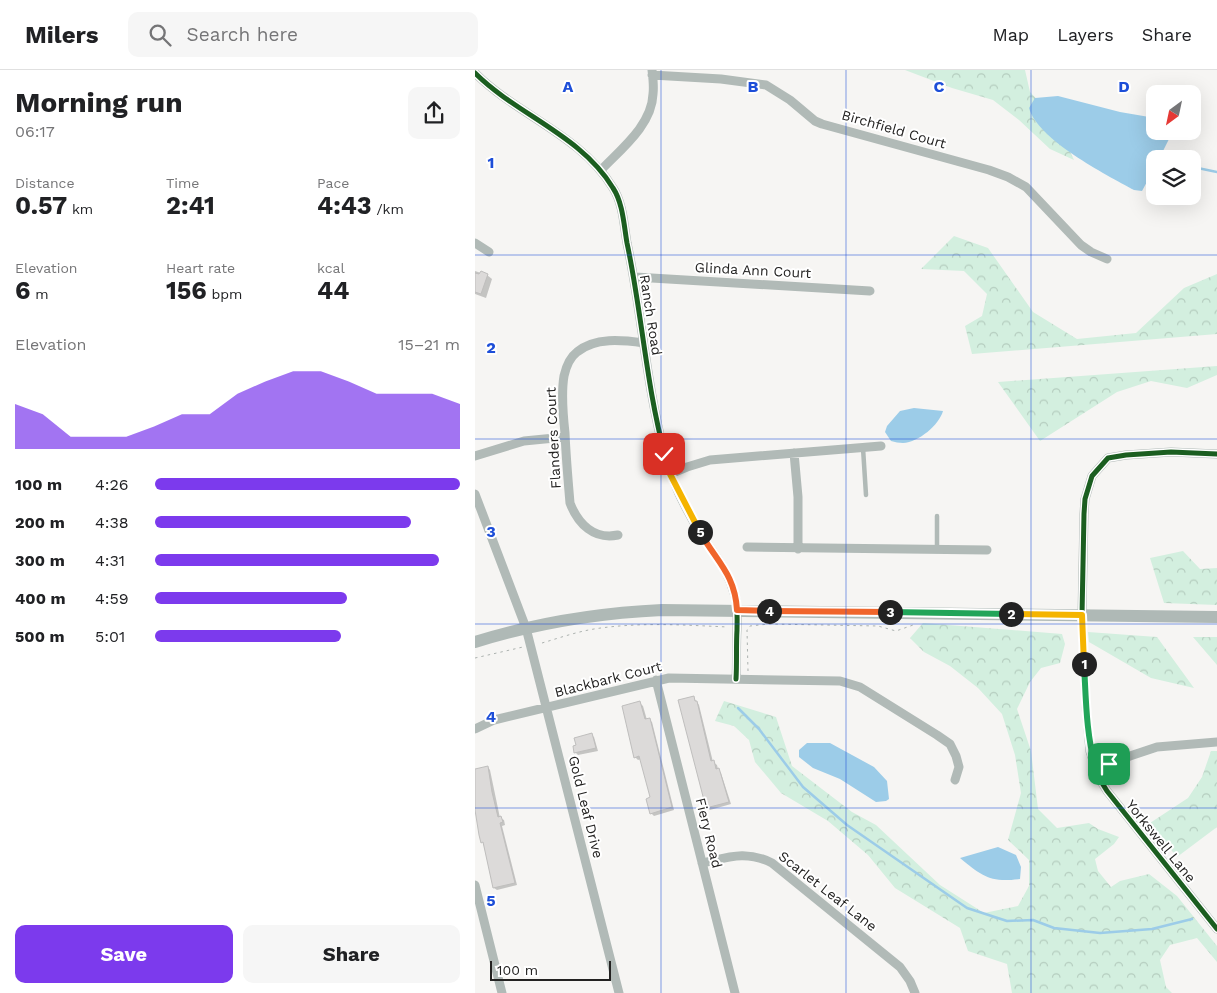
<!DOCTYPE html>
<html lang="en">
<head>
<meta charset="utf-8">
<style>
	:root { --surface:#fff; --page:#f6f6f6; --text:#202124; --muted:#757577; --line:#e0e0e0; --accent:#7c3aed }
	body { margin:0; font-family:"Work Sans",sans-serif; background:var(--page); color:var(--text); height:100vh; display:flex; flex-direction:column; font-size:19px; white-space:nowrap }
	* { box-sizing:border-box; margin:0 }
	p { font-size:16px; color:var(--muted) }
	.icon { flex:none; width:28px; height:28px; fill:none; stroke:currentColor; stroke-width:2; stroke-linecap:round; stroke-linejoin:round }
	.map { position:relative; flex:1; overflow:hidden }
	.sheet { display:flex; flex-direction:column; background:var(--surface); width:475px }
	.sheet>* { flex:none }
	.needle { width:32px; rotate:213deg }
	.fabs { position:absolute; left:671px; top:15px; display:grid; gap:10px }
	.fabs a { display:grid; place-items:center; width:55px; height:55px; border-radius:10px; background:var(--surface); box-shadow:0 5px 20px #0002; font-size:25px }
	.scale { position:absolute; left:15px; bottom:12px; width:121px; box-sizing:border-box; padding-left:5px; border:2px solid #232221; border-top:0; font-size:14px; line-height:18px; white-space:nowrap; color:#232221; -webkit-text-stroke:4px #fff; paint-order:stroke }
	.pin { position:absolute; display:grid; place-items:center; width:42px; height:42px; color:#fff; margin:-21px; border-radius:10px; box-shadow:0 2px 8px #0006 }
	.km { position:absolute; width:25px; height:25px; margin:-12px; border-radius:50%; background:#222; color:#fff; font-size:14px; line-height:25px; text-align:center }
	.round { display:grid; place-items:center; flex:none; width:52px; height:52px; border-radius:10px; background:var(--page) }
	.summary { display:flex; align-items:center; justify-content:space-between; height:85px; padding:0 15px }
	h1 { font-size:28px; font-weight:700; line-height:38px }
	.figures { display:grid; grid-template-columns:repeat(3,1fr); gap:8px; height:85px; padding:5px 15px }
	.figures div { display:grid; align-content:center }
	.figures b { font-size:25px; font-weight:700 }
	.figures small { font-size:14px; font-weight:400 }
	.figures p { font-size:14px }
	.chart { height:140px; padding:10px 15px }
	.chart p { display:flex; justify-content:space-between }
	.chart svg { width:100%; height:90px; margin-top:5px; fill:var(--accent); opacity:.7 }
	.cta { display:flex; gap:10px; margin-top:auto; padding:10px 15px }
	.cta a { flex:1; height:58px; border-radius:10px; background:var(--accent); color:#fff; font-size:20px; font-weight:700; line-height:58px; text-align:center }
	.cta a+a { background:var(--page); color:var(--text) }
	ul { padding:0 15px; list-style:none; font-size:16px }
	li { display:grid; grid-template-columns:80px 60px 1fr; align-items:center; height:38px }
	li i { height:12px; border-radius:6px; background:var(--accent) }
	header { display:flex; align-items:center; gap:30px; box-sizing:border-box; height:70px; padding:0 25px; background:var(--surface); border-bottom:1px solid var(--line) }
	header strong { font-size:24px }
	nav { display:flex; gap:28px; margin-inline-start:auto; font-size:18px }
	.search { width:350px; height:45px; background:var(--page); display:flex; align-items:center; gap:12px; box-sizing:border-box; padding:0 18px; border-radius:10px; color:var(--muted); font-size:19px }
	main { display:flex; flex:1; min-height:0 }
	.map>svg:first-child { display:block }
	.forest { fill:url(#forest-crowns) }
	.water { fill:#9ccce8 }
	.shadow { fill:#0003 }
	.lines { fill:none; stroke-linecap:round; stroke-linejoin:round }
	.stream { stroke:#9ccce8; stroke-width:2.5 }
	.building { fill:#dcdad9; stroke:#bfbebd }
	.path { stroke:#acb2af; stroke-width:1; stroke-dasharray:2.5 4; stroke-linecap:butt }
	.lane { stroke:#b1bab7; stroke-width:4.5 }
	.street { stroke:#b1bab7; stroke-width:9 }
	.secondary { stroke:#afb9b6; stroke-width:12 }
	.cycleway-casing { stroke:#fff; stroke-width:8 }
	.cycleway { stroke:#1b5e20; stroke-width:5 }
	.split-1-casing { stroke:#fff; stroke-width:10 }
	.split-2-casing { stroke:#fff; stroke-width:10 }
	.split-3-casing { stroke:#fff; stroke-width:10 }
	.split-4-casing { stroke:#fff; stroke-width:10 }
	.split-5-casing { stroke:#fff; stroke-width:10 }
	.split-6-casing { stroke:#fff; stroke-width:10 }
	.split-1 { stroke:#22a559; stroke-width:6 }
	.split-2 { stroke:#f5b400; stroke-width:6 }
	.split-3 { stroke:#22a559; stroke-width:6 }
	.split-4 { stroke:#f0652b; stroke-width:6 }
	.split-5 { stroke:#f0652b; stroke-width:6 }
	.split-6 { stroke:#f5b400; stroke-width:6 }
	.grid { fill:none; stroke:#1d4ed8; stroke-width:1; stroke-opacity:0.55 }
	.labels { text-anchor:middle; stroke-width:4; stroke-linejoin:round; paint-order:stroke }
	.street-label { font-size:14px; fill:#232221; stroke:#fff }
	.grid-label { font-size:16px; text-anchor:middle; font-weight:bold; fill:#1d4ed8; stroke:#fff; stroke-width:4; stroke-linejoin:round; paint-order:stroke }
</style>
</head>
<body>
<header>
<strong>Milers</strong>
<div class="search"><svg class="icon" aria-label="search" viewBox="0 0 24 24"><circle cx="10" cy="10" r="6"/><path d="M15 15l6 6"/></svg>Search here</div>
<nav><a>Map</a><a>Layers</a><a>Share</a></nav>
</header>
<main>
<section class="sheet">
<div class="summary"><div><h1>Morning run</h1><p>06:17</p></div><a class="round"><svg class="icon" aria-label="share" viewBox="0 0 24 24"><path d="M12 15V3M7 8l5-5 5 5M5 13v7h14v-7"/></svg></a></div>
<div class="figures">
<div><p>Distance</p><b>0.57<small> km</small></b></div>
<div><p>Time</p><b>2:41</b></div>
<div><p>Pace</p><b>4:43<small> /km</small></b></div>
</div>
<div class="figures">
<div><p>Elevation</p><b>6<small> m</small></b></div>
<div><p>Heart rate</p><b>156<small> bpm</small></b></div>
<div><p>kcal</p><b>44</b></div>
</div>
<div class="chart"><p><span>Elevation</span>15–21 m</p>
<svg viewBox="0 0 160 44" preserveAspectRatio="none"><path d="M0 44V22L10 27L20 38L30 38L40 38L50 33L60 27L70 27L80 17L90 11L100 6L110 6L120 11L130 17L140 17L150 17L160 22V44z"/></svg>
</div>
<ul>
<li><b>100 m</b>4:26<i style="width:100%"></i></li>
<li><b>200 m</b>4:38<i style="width:84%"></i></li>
<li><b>300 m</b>4:31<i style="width:93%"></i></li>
<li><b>400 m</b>4:59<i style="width:63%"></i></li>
<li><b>500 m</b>5:01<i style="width:61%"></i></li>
</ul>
<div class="cta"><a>Save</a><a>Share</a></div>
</section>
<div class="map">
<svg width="742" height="923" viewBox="0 0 742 923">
	<defs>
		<pattern id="forest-crowns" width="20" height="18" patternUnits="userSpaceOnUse" patternTransform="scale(1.25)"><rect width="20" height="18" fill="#d3efdf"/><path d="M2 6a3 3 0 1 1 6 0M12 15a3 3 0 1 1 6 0" fill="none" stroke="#b5cdbf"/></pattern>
	</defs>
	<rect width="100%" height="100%" fill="#f6f5f3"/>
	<!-- forest -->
	<path class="forest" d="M430 0H550L555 22 578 46 599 90 575 79 544 50 518 30 477 18Z
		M479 166 513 178 558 242 602 269 661 263 709 218 742 204V264L497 284 490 256 507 246 512 224 489 201 446 199Z
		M742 296V305L712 318 676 311 642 322 565 371 523 312Z
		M708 481 725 499 742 498V535L689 533 675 488Z
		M448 553 587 564 590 574 585 593 566 598 555 612 542 639 556 681 563 739 582 758 614 753 623 759 644 767 639 774 620 789 623 801 636 817 645 811 674 804 702 826 742 876V892L722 868 695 875 685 890 691 917 697 923H537L532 894 493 881 485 858 420 818 393 785 353 751 306 723 280 692 274 670 259 656 240 651 249 631 301 647 317 696 377 742 401 755 465 815 509 843 543 836 554 816V790L533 770 546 723 540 685 527 644 503 618 475 596 449 582 435 568Z
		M613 562 682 567 719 618 676 608 614 572Z
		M718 567H742V595Z
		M736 681H742V757L702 787 675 753 713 728 727 707Z"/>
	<!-- water -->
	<path class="water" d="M583 26 645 42 680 48V61H698L684 89H680V97L667 121 659 120C630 104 563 70 554 38L560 28Z
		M439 338 468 341C464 355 444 372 428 373 424 373 420 372 416 371L410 362 412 356 425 341Z
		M332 673H355L399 697 412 711 414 729 411 731 401 732 365 709 338 698 324 687V680Z
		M523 777 541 785 546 797 545 809C515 813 507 806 485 788Z"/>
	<!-- shadow -->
	<path class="shadow" d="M0 201 12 205 17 209 11 228 0 224Z
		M218 627 224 635 238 692 242 695 243 699 246 703 256 734 235 740 232 737Z
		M165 633 168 636 172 650H174L177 652 199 740 179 746 176 743 177 728 166 689 163 690 160 687Z
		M116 665 119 667 123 681 103 685 100 682Z
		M13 697 15 700 25 748 29 750 30 755 27 756 42 815 22 820 19 818 0 738V700Z"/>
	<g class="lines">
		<!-- stream -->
		<path class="stream" d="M718 97 742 102
			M263 638 284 659 328 717 372 755 492 838 532 851 558 850 579 858 625 863 677 859 717 849"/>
	</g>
	<!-- building -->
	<path class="building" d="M6 201 13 204 6 224 0 222V203L4 204Z
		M219 626 220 631H222L236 691 239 690 241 699 244 698 254 732 231 738 203 630Z
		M165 631 170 649 175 648 197 737 175 744 171 729 175 727 164 686 159 688 147 636Z
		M117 663 121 678 99 683 98 676 101 675 99 668Z
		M13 696 17 722 23 747 26 746 28 752 25 753 40 813 18 818 8 772 6 773 4 765 0 740V699Z"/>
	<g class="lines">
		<!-- path -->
		<path class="path" d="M67 573C84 568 101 562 119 559 163 552 209 555 253 557
			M0 588 48 577
			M273 601 272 560 275 556 294 554 403 556 421 561 441 554"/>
		<!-- lane -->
		<path class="lane" d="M388 378 391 425
			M462 480V446"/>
		<!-- street -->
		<path class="street" d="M0 3C42 45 106 65 138 118 148 133 149 156 152 173 167 243 171 315 190 385 197 412 211 440 226 464 240 486 253 499 260 526 263 537 262 549 262 560 261 576 262 593 261 609
			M177 5 246 9 291 15 315 30 340 51 347 54 514 100 533 107 551 117 606 175 616 182 632 189
			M126 100C146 79 177 55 178 24 179 16 178 8 177 0
			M0 173 14 182
			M160 207 395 221
			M319 383 323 427V479
			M742 384 696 382 651 385 633 388 617 406 610 429 609 444 607 545 611 637 615 681 624 708 632 721 742 859
			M0 386 49 371 90 367
			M195 404 212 397 235 390 406 376
			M0 424 51 558 144 923
			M143 465C119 470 103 454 95 433 93 410 91 387 90 363 88 345 86 324 89 306 91 297 94 288 102 282 120 267 147 270 169 273
			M272 477 512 480
			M181 610 260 923
			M0 659 19 650 194 608 365 611 385 617 462 665 475 674 481 686 484 697 480 710
			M621 699 655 686 682 677 742 672
			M227 793C254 787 271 780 297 793L425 897 435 911 440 923
			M0 815 27 923"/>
		<!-- secondary -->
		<path class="secondary" d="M0 572C61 553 123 543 187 540L742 547"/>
		<!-- cycleway casing -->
		<g class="cycleway-casing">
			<path id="cycleway" d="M0 3C42 45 106 65 138 118 148 133 149 156 152 173 167 243 171 315 190 385 197 412 211 440 226 464 240 486 253 499 260 526 263 537 262 549 262 560 261 576 262 593 261 609
				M742 384 696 382 651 385 633 388 617 406 610 429 609 444 607 545 611 637 615 681 624 708 632 721 742 859"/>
		</g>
		<!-- cycleway -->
		<use href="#cycleway" class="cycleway"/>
	</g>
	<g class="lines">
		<!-- split-1 casing -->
		<g class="split-1-casing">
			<path id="split-1" d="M609 594C611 629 611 665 621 699L634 694"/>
		</g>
		<!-- split-2 casing -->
		<g class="split-2-casing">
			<path id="split-2" d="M536 544 607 545 609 594"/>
		</g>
		<!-- split-3 casing -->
		<g class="split-3-casing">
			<path id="split-3" d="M415 542 536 544"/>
		</g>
		<!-- split-4 casing -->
		<g class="split-4-casing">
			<path id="split-4" d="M294 541 415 542"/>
		</g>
		<!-- split-5 casing -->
		<g class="split-5-casing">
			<path id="split-5" d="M225 462C241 491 260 504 262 540L294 541"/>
		</g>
		<!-- split-6 casing -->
		<g class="split-6-casing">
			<path id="split-6" d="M189 384 195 404 225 462"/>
		</g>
		<!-- split-1 -->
		<use href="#split-1" class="split-1"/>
		<!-- split-2 -->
		<use href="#split-2" class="split-2"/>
		<!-- split-3 -->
		<use href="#split-3" class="split-3"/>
		<!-- split-4 -->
		<use href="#split-4" class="split-4"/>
		<!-- split-5 -->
		<use href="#split-5" class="split-5"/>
		<!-- split-6 -->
		<use href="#split-6" class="split-6"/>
	</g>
	<!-- grid -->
	<path class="grid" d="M186 0V923M371 0V923M556 0V923M0 185H742M0 369H742M0 554H742M0 738H742"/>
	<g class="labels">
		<!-- street labels -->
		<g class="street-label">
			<text transform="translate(419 59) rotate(16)" y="5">Birchfield Court</text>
			<text transform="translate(278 200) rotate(3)" y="5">Glinda Ann Court</text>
			<text transform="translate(176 245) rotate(81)" y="5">Ranch Road</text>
			<text transform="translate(78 368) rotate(-93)" y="5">Flanders Court</text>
			<text transform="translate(133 609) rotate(-14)" y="5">Blackbark Court</text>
			<text transform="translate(111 737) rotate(76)" y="5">Gold Leaf Drive</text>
			<text transform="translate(234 763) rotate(76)" y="5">Fiery Road</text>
			<text transform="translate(686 771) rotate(51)" y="5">Yorkswell Lane</text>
			<text transform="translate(353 821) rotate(38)" y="5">Scarlet Leaf Lane</text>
		</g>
	</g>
	<g class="grid-label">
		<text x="93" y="22">A</text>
		<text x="278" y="22">B</text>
		<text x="464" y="22">C</text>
		<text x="649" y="22">D</text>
		<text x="16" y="98">1</text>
		<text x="16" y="283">2</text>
		<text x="16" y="467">3</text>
		<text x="16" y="652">4</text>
		<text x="16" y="836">5</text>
	</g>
</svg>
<div class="fabs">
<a><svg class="needle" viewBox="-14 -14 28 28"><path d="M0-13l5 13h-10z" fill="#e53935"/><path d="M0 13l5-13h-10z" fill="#757577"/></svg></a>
<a><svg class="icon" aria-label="layers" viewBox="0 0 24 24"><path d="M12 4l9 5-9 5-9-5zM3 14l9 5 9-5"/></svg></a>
</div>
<div class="scale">100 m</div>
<div class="pin" style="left:634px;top:694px;background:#1e9e55"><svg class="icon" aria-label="arrive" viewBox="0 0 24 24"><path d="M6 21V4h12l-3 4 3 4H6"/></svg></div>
<div class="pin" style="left:189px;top:384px;background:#d93025"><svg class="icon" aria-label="check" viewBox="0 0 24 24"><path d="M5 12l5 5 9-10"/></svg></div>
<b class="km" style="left:609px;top:594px">1</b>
<b class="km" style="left:536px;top:544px">2</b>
<b class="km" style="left:415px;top:542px">3</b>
<b class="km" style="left:294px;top:541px">4</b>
<b class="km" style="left:225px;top:462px">5</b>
</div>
</main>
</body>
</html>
